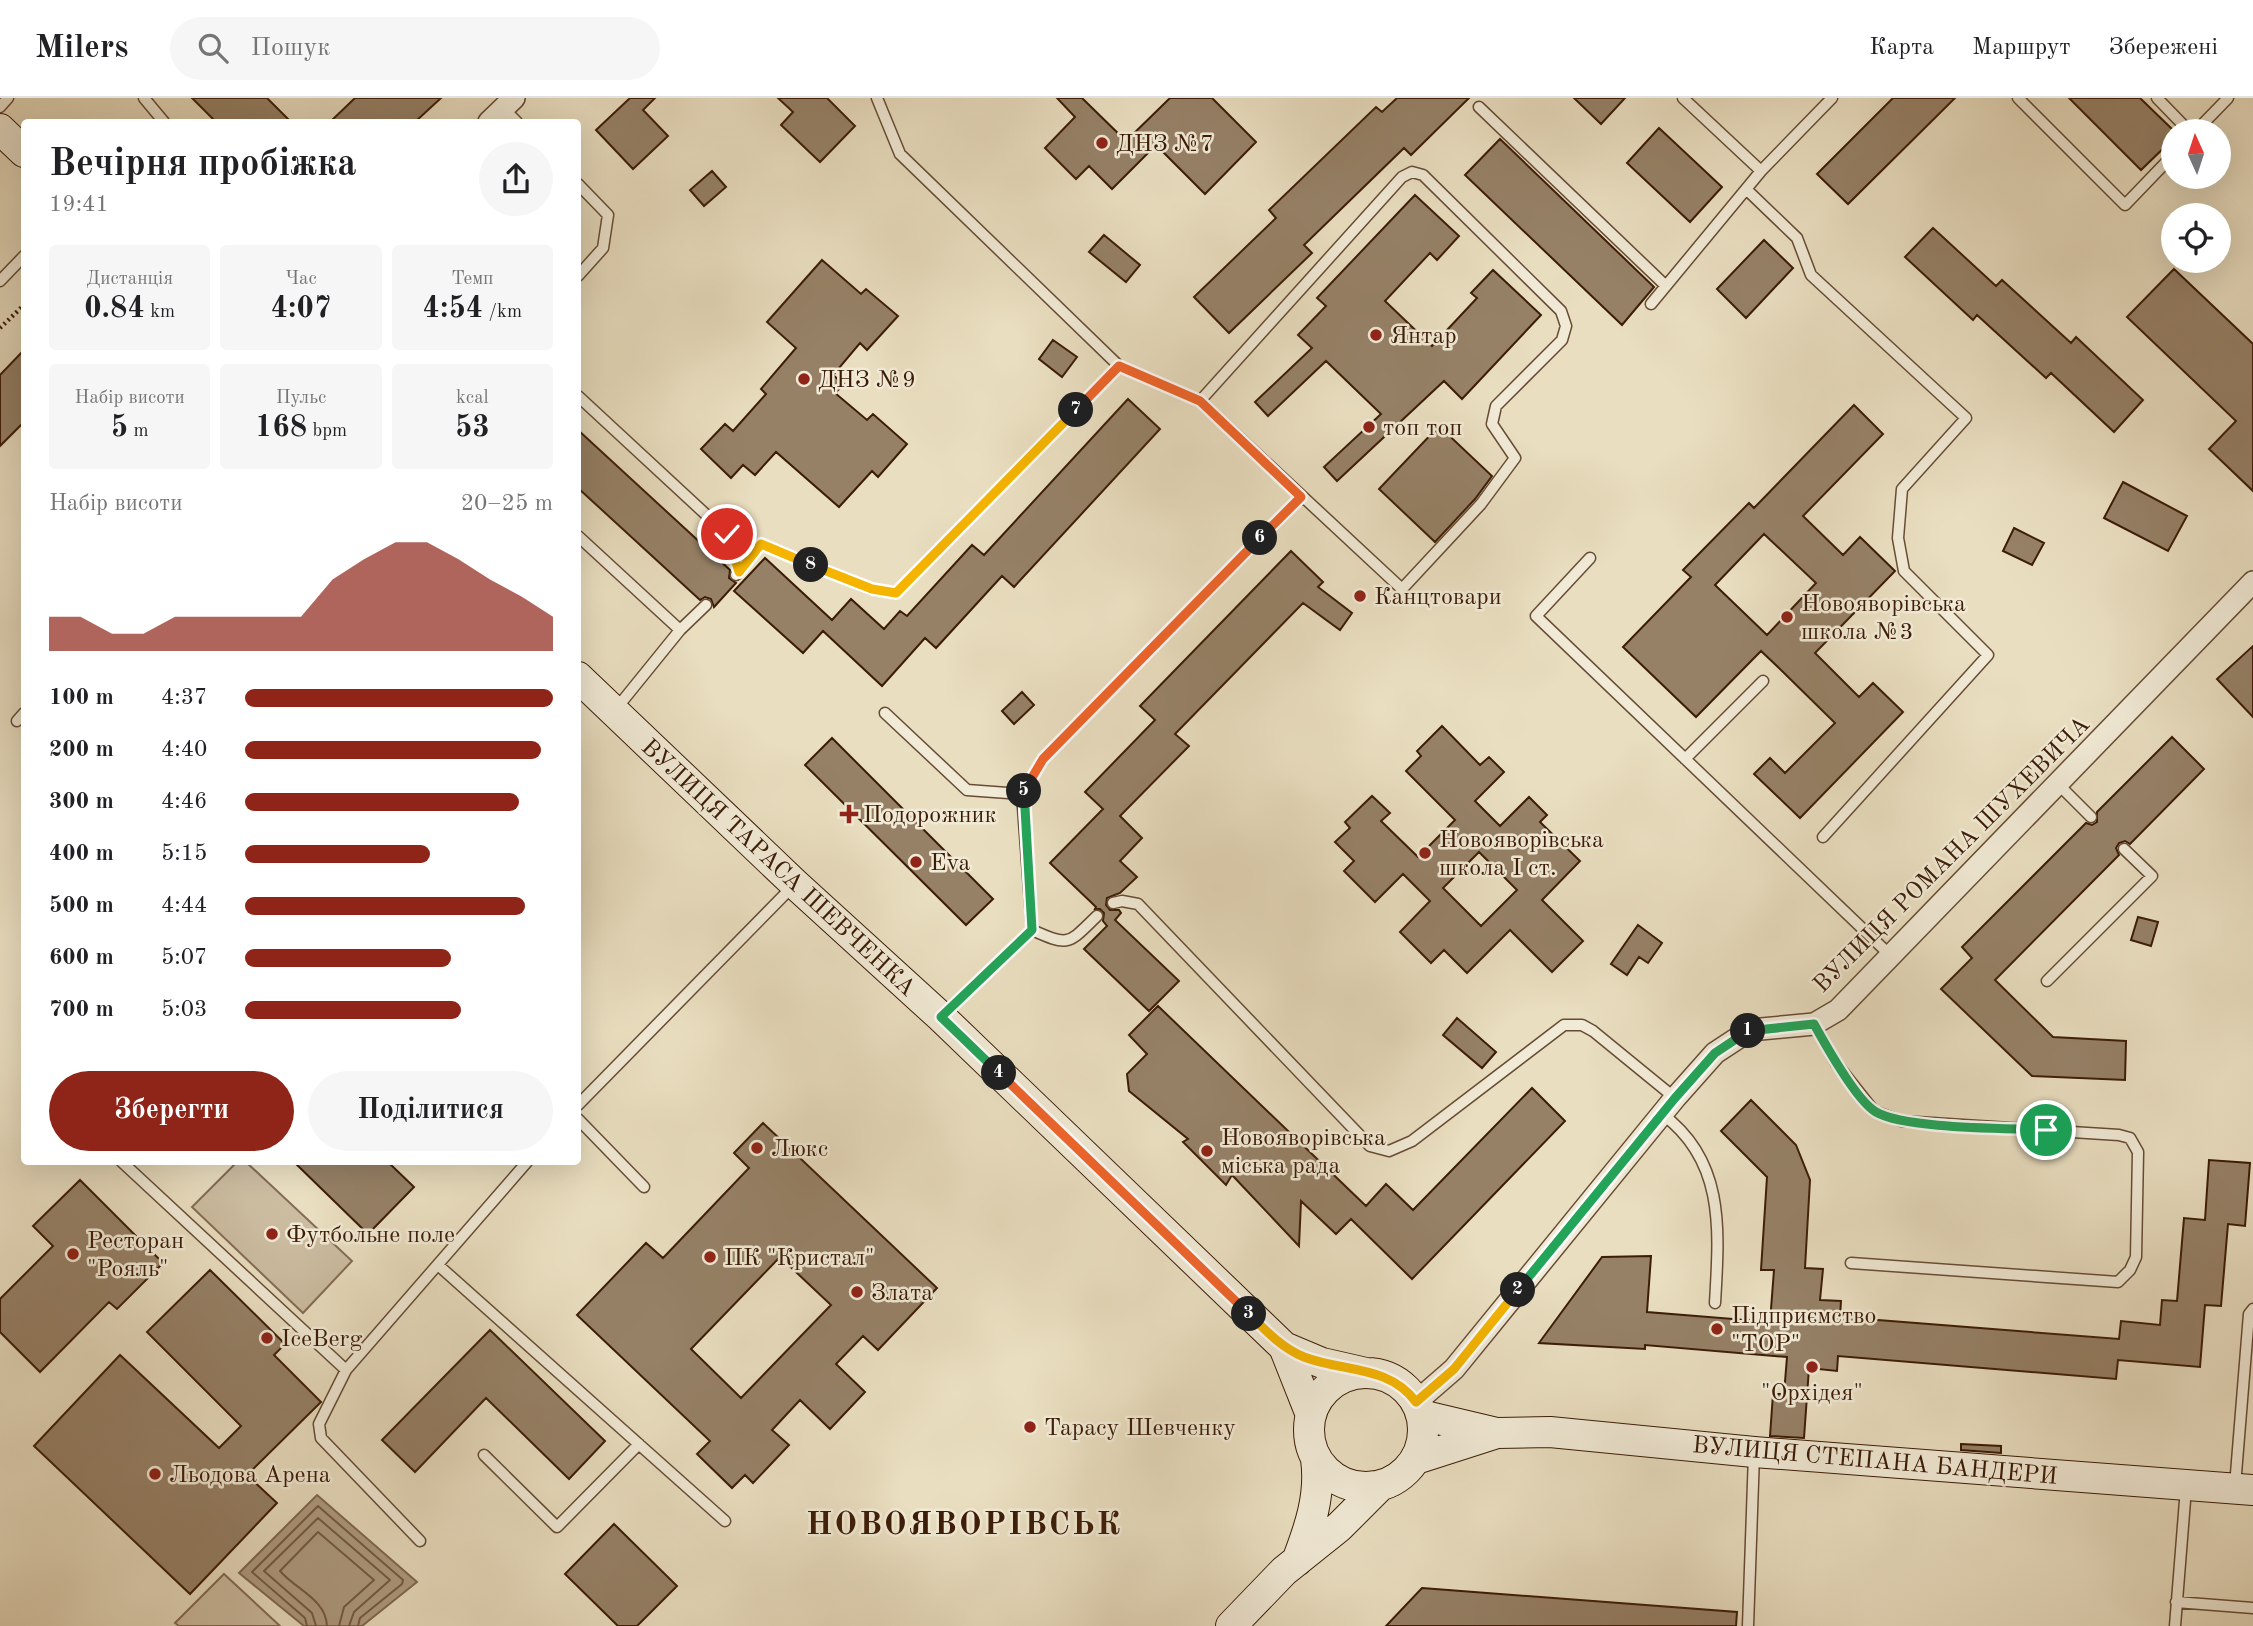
<!DOCTYPE html>
<html lang="uk">
<head>
<meta charset="utf-8">
<style>
	:root { --surface:#fff; --page:#f6f6f6; --text:#202124; --muted:#757577; --line:#e0e0e0; --accent:#8f2418 }
	body { margin:0; font-family:"Old Standard TT",serif; background:var(--page); color:var(--text); height:100vh; display:flex; flex-direction:column; font-size:26px; white-space:nowrap }
	* { box-sizing:border-box; margin:0 }
	p { font-size:23px; color:var(--muted) }
	.icon { flex:none; width:38px; height:38px; fill:none; stroke:currentColor; stroke-width:2; stroke-linecap:round; stroke-linejoin:round }
	.map { position:relative; flex:1; overflow:hidden }
	.panel { position:absolute; left:21px; top:21px; width:560px; height:1046px; display:flex; flex-direction:column; background:var(--surface); border-radius:7px; box-shadow:0 7px 28px #0002 }
	.panel>* { flex:none }
	.needle { width:46px; rotate:357deg }
	.tools { position:absolute; left:2161px; top:21px; display:grid; gap:14px }
	.tools a { display:grid; place-items:center; width:70px; height:70px; border-radius:50%; background:var(--surface); box-shadow:0 7px 28px #0002; font-size:35px }
	.pin { position:absolute; display:grid; place-items:center; width:60px; height:60px; color:#fff; margin:-30px; border:4px solid #fff; border-radius:50%; box-shadow:0 2px 7px #0007 }
	.km { position:absolute; width:35px; height:35px; margin:-18px; border-radius:50%; background:#222; color:#fff; font-size:19px; line-height:35px; text-align:center }
	.round { display:grid; place-items:center; flex:none; width:74px; height:74px; border-radius:37px; background:var(--page) }
	.overview { display:flex; align-items:center; justify-content:space-between; height:119px; padding:0 28px }
	h1 { font-size:38px; font-weight:800; line-height:52px }
	.figures { display:grid; grid-template-columns:repeat(3,1fr); gap:10px; height:119px; padding:7px 28px }
	.figures div { display:grid; align-content:center; border-radius:7px; background:var(--page); text-align:center }
	.figures b { font-size:30px; font-weight:800 }
	.figures small { font-size:19px; font-weight:400 }
	.figures p { font-size:19px }
	.chart { height:196px; padding:14px 28px }
	.chart p { display:flex; justify-content:space-between }
	.chart svg { width:100%; height:126px; margin-top:7px; fill:var(--accent); opacity:.7 }
	.action { display:flex; gap:14px; margin-top:auto; padding:14px 28px }
	.action a { flex:1; height:80px; border-radius:42px; background:var(--accent); color:#fff; font-size:28px; font-weight:800; line-height:80px; text-align:center }
	.action a+a { background:var(--page); color:var(--text) }
	ul { padding:0 28px; list-style:none; font-size:23px }
	li { display:grid; grid-template-columns:112px 84px 1fr; align-items:center; height:52px }
	li i { height:18px; border-radius:9px; background:var(--accent) }
	header { display:flex; align-items:center; gap:42px; box-sizing:border-box; height:98px; padding:0 35px; background:var(--surface); border-bottom:2px solid var(--line) }
	header strong { font-size:33px }
	nav { display:flex; gap:38px; margin-inline-start:auto; font-size:24px }
	.search { width:490px; height:63px; background:var(--page); display:flex; align-items:center; gap:18px; box-sizing:border-box; padding:0 24px; border-radius:38px; color:var(--muted); font-size:26px }
	.map>svg:first-child { display:block }
	.green { fill:#ccbda1; stroke:#846c54; stroke-width:2 }
	.water { fill:#ae9c81; stroke:#806950; stroke-width:2 }
	.lines { fill:none; stroke-linecap:round; stroke-linejoin:round }
	.shore { stroke:#755c44; stroke-width:2 }
	.building { fill:#968167; stroke:#3c1c07; stroke-width:2; fill-rule:evenodd }
	.lane-casing { stroke:#674c35; stroke-width:13 }
	.street-casing { stroke:#674c35; stroke-width:24 }
	.secondary-casing { stroke:#3c1c07; stroke-width:32 }
	.path { stroke:#3c1c07; stroke-width:4.5; stroke-dasharray:2 3.5; stroke-linecap:butt }
	.lane { stroke:#f1ead6; stroke-width:10 }
	.street { stroke:#f1ead6; stroke-width:21 }
	.secondary { stroke:#f1ead6; stroke-width:30 }
	.split-1-casing { stroke:#fff; stroke-width:14 }
	.split-2-casing { stroke:#fff; stroke-width:14 }
	.split-3-casing { stroke:#fff; stroke-width:14 }
	.split-4-casing { stroke:#fff; stroke-width:14 }
	.split-5-casing { stroke:#fff; stroke-width:14 }
	.split-6-casing { stroke:#fff; stroke-width:14 }
	.split-7-casing { stroke:#fff; stroke-width:14 }
	.split-8-casing { stroke:#fff; stroke-width:14 }
	.split-9-casing { stroke:#fff; stroke-width:14 }
	.split-1 { stroke:#22a559; stroke-width:9 }
	.split-2 { stroke:#22a559; stroke-width:9 }
	.split-3 { stroke:#f5b400; stroke-width:9 }
	.split-4 { stroke:#f0652b; stroke-width:9 }
	.split-5 { stroke:#22a559; stroke-width:9 }
	.split-6 { stroke:#f0652b; stroke-width:9 }
	.split-7 { stroke:#f0652b; stroke-width:9 }
	.split-8 { stroke:#f5b400; stroke-width:9 }
	.split-9 { stroke:#f5b400; stroke-width:9 }
	.poi-dot { fill:#8f2418; stroke:#f1ead6; stroke-width:2.5 }
	.labels { text-anchor:middle; stroke-width:5; stroke-linejoin:round; paint-order:stroke }
	.poi-label { font-size:24px; fill:#3c1c07; stroke:#f1ead6; text-anchor:start }
	.street-label { font-size:24px; fill:#3c1c07; stroke:#f1ead6 }
	.district-label { font-size:32px; font-weight:bold; letter-spacing:2px; fill:#3c1c07; stroke:#f1ead6 }
</style>
</head>
<body>
<header>
<strong>Milers</strong>
<div class="search"><svg class="icon" aria-label="search" viewBox="0 0 24 24"><circle cx="10" cy="10" r="6"/><path d="M15 15l6 6"/></svg>Пошук</div>
<nav><a>Карта</a><a>Маршрут</a><a>Збережені</a></nav>
</header>
<div class="map">
<svg width="2253" height="1528" viewBox="0 0 2253 1528">
	<rect width="100%" height="100%" fill="#e9dec0"/>
	<filter id="stains"><feTurbulence type="fractalNoise" baseFrequency=".00286" numOctaves="4"/><feColorMatrix values="0 0 0 0 .2 0 0 0 0 .09 0 0 0 0 .02 0 0 0 .5 -.17"/></filter>
	<radialGradient id="worn" r=".72"><stop offset=".6" stop-color="#630" stop-opacity="0"/><stop offset="1" stop-color="#630" stop-opacity=".3"/></radialGradient>
	<!-- green -->
	<path class="green" d="M237 1064H246L352 1163 303 1215 192 1109Z
		M224 1476 280 1528H179L175 1525Z"/>
	<!-- water -->
	<path class="water" d="M317 1397 417 1484 362 1528H304L239 1475Z"/>
	<g class="lines">
		<!-- shore -->
		<path class="shore" d="M307 1528 305 1520 252 1474 318 1408 403 1482 402 1486 360 1520 358 1528
			M316 1528 312 1515 264 1473 318 1420 390 1482 354 1514 349 1528
			M327 1528C326 1501 295 1491 280 1473L318 1434 374 1482 344 1509 339 1528"/>
	</g>
	<!-- building -->
	<path class="building" d="M192 0H267L291 24H216Z
		M355 0H441L415 24H330Z
		M630 0H655L643 12 668 38 633 71 596 32Z
		M778 0H827L855 28 820 64 781 27 793 14Z
		M1057 0H1082L1126 43 1170 0H1212L1256 44 1205 96 1156 47 1112 91 1089 68 1076 81 1045 50 1075 19Z
		M1397 0H1469L1411 57 1404 50 1304 147 1312 155 1229 235 1194 199 1276 120 1269 112 1376 9 1382 14Z
		M1574 0H1625L1601 26Z
		M1893 0H1955L1848 106 1817 76Z
		M2069 0H2140L2174 33V40L2141 72Z
		M1659 30 1722 89 1690 124 1627 65Z
		M1500 41 1654 189 1622 227 1465 77Z
		M712 73 726 89 704 108 690 92Z
		M1415 97 1459 138 1437 162 1430 155 1385 203 1432 248 1477 200 1471 195 1493 172 1541 217 1462 301 1444 283 1337 383 1324 369 1381 316 1326 263 1268 318 1255 304 1312 250 1298 237 1326 208 1317 200Z
		M1933 130 1996 188 2002 182 2071 245 2076 239 2143 302 2114 334 2051 275 2046 280 1977 217 1973 222 1905 159Z
		M1104 137 1140 167 1126 184 1089 154Z
		M1764 142 1793 170 1746 220 1717 191Z
		M822 162 861 196 866 191 898 218 867 252 860 245 833 277 844 286 835 295 867 322 873 316 907 346 878 379 872 373 839 409 776 354 755 377 743 367 731 380 701 351 725 326 733 333 766 296 761 291 796 250 767 224Z
		M2174 171 2253 246V393L2209 351 2236 323 2127 219Z
		M1053 242 1077 259 1062 279 1039 261Z
		M24 252V324L0 348V277Z
		M1128 301 1160 331 1014 489 1002 478 936 550 925 540 882 588 823 533 803 555 734 493 765 460 832 522 851 501 884 531 900 513 907 518 972 447 984 457Z
		M1854 307 1883 336 1803 418 1843 457 1860 439 1895 473 1815 555 1859 599 1873 585 1903 614 1800 720 1754 676 1770 660 1785 675 1835 625 1780 571 1761 553 1696 619 1623 549 1691 479 1683 472 1749 405 1754 410ZM1764 436 1816 485 1767 537 1715 487Z
		M1439 328 1492 378 1475 401 1435 444 1379 391Z
		M578 332 730 472 729 480 736 485 714 509 711 501 705 499 700 502 578 390Z
		M2123 384 2187 418 2168 453 2104 420Z
		M2014 430 2044 445 2032 467 2003 453Z
		M1291 453 1323 484 1318 489 1352 515 1340 532 1303 505 1175 636 1189 648 1120 718 1142 740 1120 763 1137 779 1120 795 1107 800 1106 807 1110 812H1119L1121 815 1115 822 1179 883 1149 913 1084 851 1107 828 1103 823 1104 815 1100 811H1095L1096 809 1050 765 1103 711 1085 694 1155 622 1140 608Z
		M2253 548V619L2217 581Z
		M1022 594 1034 607 1014 626 1002 613Z
		M1442 628 1480 667 1489 659 1504 674 1475 703 1500 728 1529 699 1547 717 1540 724 1580 763 1542 802 1583 843 1552 874 1510 832 1467 875 1444 852 1431 865 1400 834 1430 803 1403 776 1375 804 1344 773 1354 763 1335 744 1350 730 1345 724 1372 698 1390 715 1381 723 1418 759 1455 722 1406 673 1421 658 1417 653ZM1479 754 1517 792 1481 828 1443 790Z
		M2172 639 2204 671 2130 746 2125 743 2119 745 2116 750 2119 757 1995 882 2053 939 2126 943 2125 982 2032 978 1941 891 1972 860 1962 849 2086 725 2092 727 2097 724V714Z
		M832 640 993 801 966 827 805 667Z
		M2138 819 2158 824 2151 848 2131 842Z
		M1638 827 1662 845 1648 865 1639 859 1627 877 1611 866Z
		M1158 908 1366 1108 1386 1086 1413 1112 1532 990 1565 1023 1412 1181 1351 1121 1336 1136 1301 1103 1299 1148 1232 1077 1226 1087 1183 1044 1188 1041 1129 993 1127 976 1147 956 1129 937Z
		M1457 920 1496 954 1482 970 1443 937Z
		M1751 1002 1796 1047 1810 1082 1805 1170 1823 1171 1820 1202 1841 1203 1840 1219 2119 1241 2121 1223 2160 1227 2162 1202 2177 1203 2184 1120 2205 1122 2209 1062 2250 1065 2245 1128 2228 1126 2221 1208 2205 1207 2200 1269 2118 1262 2116 1281 1838 1258 1837 1273 1809 1270 1804 1340 1770 1338 1773 1296H1784L1787 1259 1645 1247V1251L1539 1245 1602 1159 1651 1158 1647 1214 1770 1224 1774 1172H1761L1767 1079 1721 1033Z
		M763 1025 937 1190 878 1252 863 1238 836 1266 865 1294 830 1331 800 1302 772 1332 789 1347 753 1385 745 1377 732 1390 697 1356 710 1343 577 1217 646 1145 663 1160 749 1070 734 1055ZM780 1159 831 1207 741 1300 691 1251Z
		M294 1064H388L414 1089 368 1136Z
		M80 1082 163 1165 117 1211 109 1204 40 1274 0 1234V1201L53 1148 33 1128Z
		M210 1172 285 1246 274 1257 321 1304 247 1377 277 1405 190 1496 34 1348 120 1257 219 1350 241 1328 147 1234Z
		M490 1232 605 1343 569 1381 486 1300 415 1374 382 1342Z
		M1961 1346 2001 1348V1355L1961 1352Z
		M614 1426 677 1488 637 1528H618L565 1476Z
		M1422 1490 1737 1514 1736 1528H1386Z"/>
	<g class="lines">
		<!-- lane casing -->
		<g class="lane-casing">
			<path id="lane" d="M144 0 164 24
				M877 0 900 56 1119 268 1200 303 1402 491 1481 406 1515 360 1492 326 1496 308 1562 242 1566 228 1561 213 1423 77 1412 74 1402 79 1200 303
				M1683 0 1761 73
				M2018 0 2125 107 2174 56
				M2157 0 2189 33
				M0 9 8 0
				M1479 9 1666 188
				M503 10 517 24
				M2196 33 2228 0
				M578 86 608 117 603 150 578 178
				M1746 91 1797 140 1811 177 1966 320 1902 391 1898 440 1904 473 1988 557 1823 739
				M0 183 24 158
				M1651 206 1761 73 1832 0
				M578 298 727 436 739 474 736 477
				M578 438 680 532
				M1590 460 1536 518 1891 858
				M739 474 761 446 871 491 896 495 1119 268
				M616 611 680 532 706 507
				M885 615 967 692 1022 696
				M17 623 24 615
				M1685 661 1763 583
				M2058 686 2091 719
				M1113 805 1122 803 1138 806 1370 1048 1389 1053 1412 1043 1564 927H1582L1593 933 1675 1000
				M1032 832C1070 849 1068 846 1097 818
				M2047 883 2152 778 2124 751
				M943 917 1032 832 1022 696 1043 661 1301 399
				M1814 926 1836 965 1874 1013 1901 1023 2119 1037 2130 1040 2138 1054 2136 1159 2130 1172 2118 1184 1851 1165
				M578 1007 793 788
				M1662 1016C1726 1063 1719 1134 1715 1205
				M578 1021 644 1089
				M122 1064 346 1272 527 1064
				M438 1167 725 1423
				M346 1272 319 1326 321 1340 420 1443
				M484 1357 557 1429 639 1346
				M2235 1388 2249 1216 2253 1211
				M2176 1504 2253 1510
				M1748 1528 1754 1356
				M2175 1528 2186 1390"/>
		</g>
		<!-- street casing -->
		<g class="street-casing">
			<path id="street" d="M489 24 514 0
				M1416 1304 1454 1271 1675 1000 1715 955 1750 932 1814 926 1838 912 2253 484"/>
		</g>
		<!-- secondary casing -->
		<g class="secondary-casing">
			<path id="secondary" d="M0 31 24 54
				M578 579 795 786 941 919 1284 1249 1322 1265 1366 1275
				M1284 1249 1311 1317
				M1309 1332a57 57 0 1 1 114 0a57 57 0 1 1-114 0Z
				M1421 1317 1497 1335 1550 1334 1754 1354 2253 1392
				M1416 1361 1497 1335
				M1297 1463C1310 1429 1321 1397 1316 1361
				M1231 1528 1284 1473 1339 1429 1381 1387"/>
		</g>
		<!-- path -->
		<path class="path" d="M0 230 24 207"/>
		<!-- lane -->
		<use href="#lane" class="lane"/>
		<!-- street -->
		<use href="#street" class="street"/>
		<!-- secondary -->
		<use href="#secondary" class="secondary"/>
	</g>
	<g class="lines">
		<!-- split-1 casing -->
		<g class="split-1-casing">
			<path id="split-1" d="M1748 933 1814 926C1825 946 1857 1003 1876 1014 1905 1031 2008 1030 2046 1032"/>
		</g>
		<!-- split-2 casing -->
		<g class="split-2-casing">
			<path id="split-2" d="M1518 1192 1675 1000 1715 955 1748 933"/>
		</g>
		<!-- split-3 casing -->
		<g class="split-3-casing">
			<path id="split-3" d="M1249 1216C1266 1233 1282 1250 1304 1259 1343 1274 1389 1267 1416 1304L1454 1271 1518 1192"/>
		</g>
		<!-- split-4 casing -->
		<g class="split-4-casing">
			<path id="split-4" d="M999 975 1249 1216"/>
		</g>
		<!-- split-5 casing -->
		<g class="split-5-casing">
			<path id="split-5" d="M999 975 941 919 1032 832 1024 693"/>
		</g>
		<!-- split-6 casing -->
		<g class="split-6-casing">
			<path id="split-6" d="M1024 693 1043 661 1260 440"/>
		</g>
		<!-- split-7 casing -->
		<g class="split-7-casing">
			<path id="split-7" d="M1076 312 1119 268 1200 303 1301 399 1260 440"/>
		</g>
		<!-- split-8 casing -->
		<g class="split-8-casing">
			<path id="split-8" d="M811 467 872 491 896 495 1076 312"/>
		</g>
		<!-- split-9 casing -->
		<g class="split-9-casing">
			<path id="split-9" d="M727 436 739 474 761 446 811 467"/>
		</g>
		<!-- split-1 -->
		<use href="#split-1" class="split-1"/>
		<!-- split-2 -->
		<use href="#split-2" class="split-2"/>
		<!-- split-3 -->
		<use href="#split-3" class="split-3"/>
		<!-- split-4 -->
		<use href="#split-4" class="split-4"/>
		<!-- split-5 -->
		<use href="#split-5" class="split-5"/>
		<!-- split-6 -->
		<use href="#split-6" class="split-6"/>
		<!-- split-7 -->
		<use href="#split-7" class="split-7"/>
		<!-- split-8 -->
		<use href="#split-8" class="split-8"/>
		<!-- split-9 -->
		<use href="#split-9" class="split-9"/>
	</g>
	<!-- markers -->
	<g class="poi-dot">
		<circle cx="1102" cy="45" r="7"/>
		<circle cx="1376" cy="237" r="7"/>
		<circle cx="804" cy="281" r="7"/>
		<circle cx="1369" cy="329" r="7"/>
		<circle cx="1360" cy="498" r="7"/>
		<circle cx="1787" cy="519" r="7"/>
		<path d="M845.5 705.5h7v7h7v7h-7v7h-7v-7h-7v-7h7z"/>
		<circle cx="1425" cy="755" r="7"/>
		<circle cx="916" cy="764" r="7"/>
		<circle cx="757" cy="1050" r="7"/>
		<circle cx="1207" cy="1053" r="7"/>
		<circle cx="272" cy="1136" r="7"/>
		<circle cx="73" cy="1156" r="7"/>
		<circle cx="710" cy="1159" r="7"/>
		<circle cx="857" cy="1194" r="7"/>
		<circle cx="1717" cy="1231" r="7"/>
		<circle cx="267" cy="1240" r="7"/>
		<circle cx="1812" cy="1269" r="7"/>
		<circle cx="1030" cy="1329" r="7"/>
		<circle cx="155" cy="1376" r="7"/>
	</g>
	<g class="labels">
		<!-- poi labels -->
		<g class="poi-label">
			<text x="1116" y="53">ДНЗ №7</text>
			<text x="1390" y="245">Янтар</text>
			<text x="818" y="289">ДНЗ №9</text>
			<text x="1383" y="337">топ топ</text>
			<text x="1374" y="506">Канцтовари</text>
			<text x="1801" y="513">Новояворівська<tspan x="1801" dy="28">школа №3</tspan></text>
			<text x="863" y="724">Подорожник</text>
			<text x="1439" y="749">Новояворівська<tspan x="1439" dy="28">школа І ст.</tspan></text>
			<text x="930" y="772">Eva</text>
			<text x="1221" y="1047">Новояворівська<tspan x="1221" dy="28">міська рада</tspan></text>
			<text x="771" y="1058">Люкс</text>
			<text x="286" y="1144">Футбольне поле</text>
			<text x="87" y="1150">Ресторан<tspan x="87" dy="28">"Рояль"</tspan></text>
			<text x="724" y="1167">ПК "Кристал"</text>
			<text x="871" y="1202">Злата</text>
			<text x="1731" y="1225">Підприємство<tspan x="1731" dy="28">"ТОР"</tspan></text>
			<text x="281" y="1248">IceBerg</text>
			<text x="1812" y="1302" text-anchor="middle">"Орхідея"</text>
			<text x="1044" y="1337">Тарасу Шевченку</text>
			<text x="169" y="1384">Льодова Арена</text>
		</g>
		<!-- street labels -->
		<g class="street-label">
			<text transform="translate(1951 756) rotate(-45)" y="8">ВУЛИЦЯ РОМАНА ШУХЕВИЧА</text>
			<text transform="translate(779 769) rotate(43)" y="8">ВУЛИЦЯ ТАРАСА ШЕВЧЕНКА</text>
			<text transform="translate(1875 1362) rotate(5)" y="8">ВУЛИЦЯ СТЕПАНА БАНДЕРИ</text>
		</g>
		<!-- district labels -->
		<g class="district-label">
			<text x="964" y="1436">НОВОЯВОРІВСЬК</text>
		</g>
	</g>
	<rect width="100%" height="100%" filter="url(#stains)"/>
	<rect width="100%" height="100%" fill="url(#worn)"/>
</svg>
<div class="tools">
<a><svg class="needle" viewBox="-14 -14 28 28"><path d="M0-13l5 13h-10z" fill="#e53935"/><path d="M0 13l5-13h-10z" fill="#757577"/></svg></a>
<a><svg class="icon" aria-label="locate" viewBox="0 0 24 24"><circle cx="12" cy="12" r="6"/><path d="M12 2v4M12 18v4M2 12h4M18 12h4"/></svg></a>
</div>
<div class="pin" style="left:2046px;top:1032px;background:#1e9e55"><svg class="icon" aria-label="arrive" viewBox="0 0 24 24"><path d="M6 21V4h12l-3 4 3 4H6"/></svg></div>
<div class="pin" style="left:727px;top:436px;background:#d93025"><svg class="icon" aria-label="check" viewBox="0 0 24 24"><path d="M5 12l5 5 9-10"/></svg></div>
<b class="km" style="left:1748px;top:933px">1</b>
<b class="km" style="left:1518px;top:1192px">2</b>
<b class="km" style="left:1249px;top:1216px">3</b>
<b class="km" style="left:999px;top:975px">4</b>
<b class="km" style="left:1024px;top:693px">5</b>
<b class="km" style="left:1260px;top:440px">6</b>
<b class="km" style="left:1076px;top:312px">7</b>
<b class="km" style="left:811px;top:467px">8</b>
<section class="panel">
<div class="overview"><div><h1>Вечірня пробіжка</h1><p>19:41</p></div><a class="round"><svg class="icon" aria-label="share" viewBox="0 0 24 24"><path d="M12 15V3M7 8l5-5 5 5M5 13v7h14v-7"/></svg></a></div>
<div class="figures">
<div><p>Дистанція</p><b>0.84<small> km</small></b></div>
<div><p>Час</p><b>4:07</b></div>
<div><p>Темп</p><b>4:54<small> /km</small></b></div>
</div>
<div class="figures">
<div><p>Набір висоти</p><b>5<small> m</small></b></div>
<div><p>Пульс</p><b>168<small> bpm</small></b></div>
<div><p>kcal</p><b>53</b></div>
</div>
<div class="chart"><p><span>Набір висоти</span>20–25 m</p>
<svg viewBox="0 0 160 44" preserveAspectRatio="none"><path d="M0 44V32L10 32L20 38L30 38L40 32L50 32L60 32L70 32L80 32L90 19L100 12L110 6L120 6L130 12L140 19L150 25L160 32V44z"/></svg>
</div>
<ul>
<li><b>100 m</b>4:37<i style="width:100%"></i></li>
<li><b>200 m</b>4:40<i style="width:96%"></i></li>
<li><b>300 m</b>4:46<i style="width:89%"></i></li>
<li><b>400 m</b>5:15<i style="width:60%"></i></li>
<li><b>500 m</b>4:44<i style="width:91%"></i></li>
<li><b>600 m</b>5:07<i style="width:67%"></i></li>
<li><b>700 m</b>5:03<i style="width:70%"></i></li>
</ul>
<div class="action"><a>Зберегти</a><a>Поділитися</a></div>
</section>
</div>
</body>
</html>
